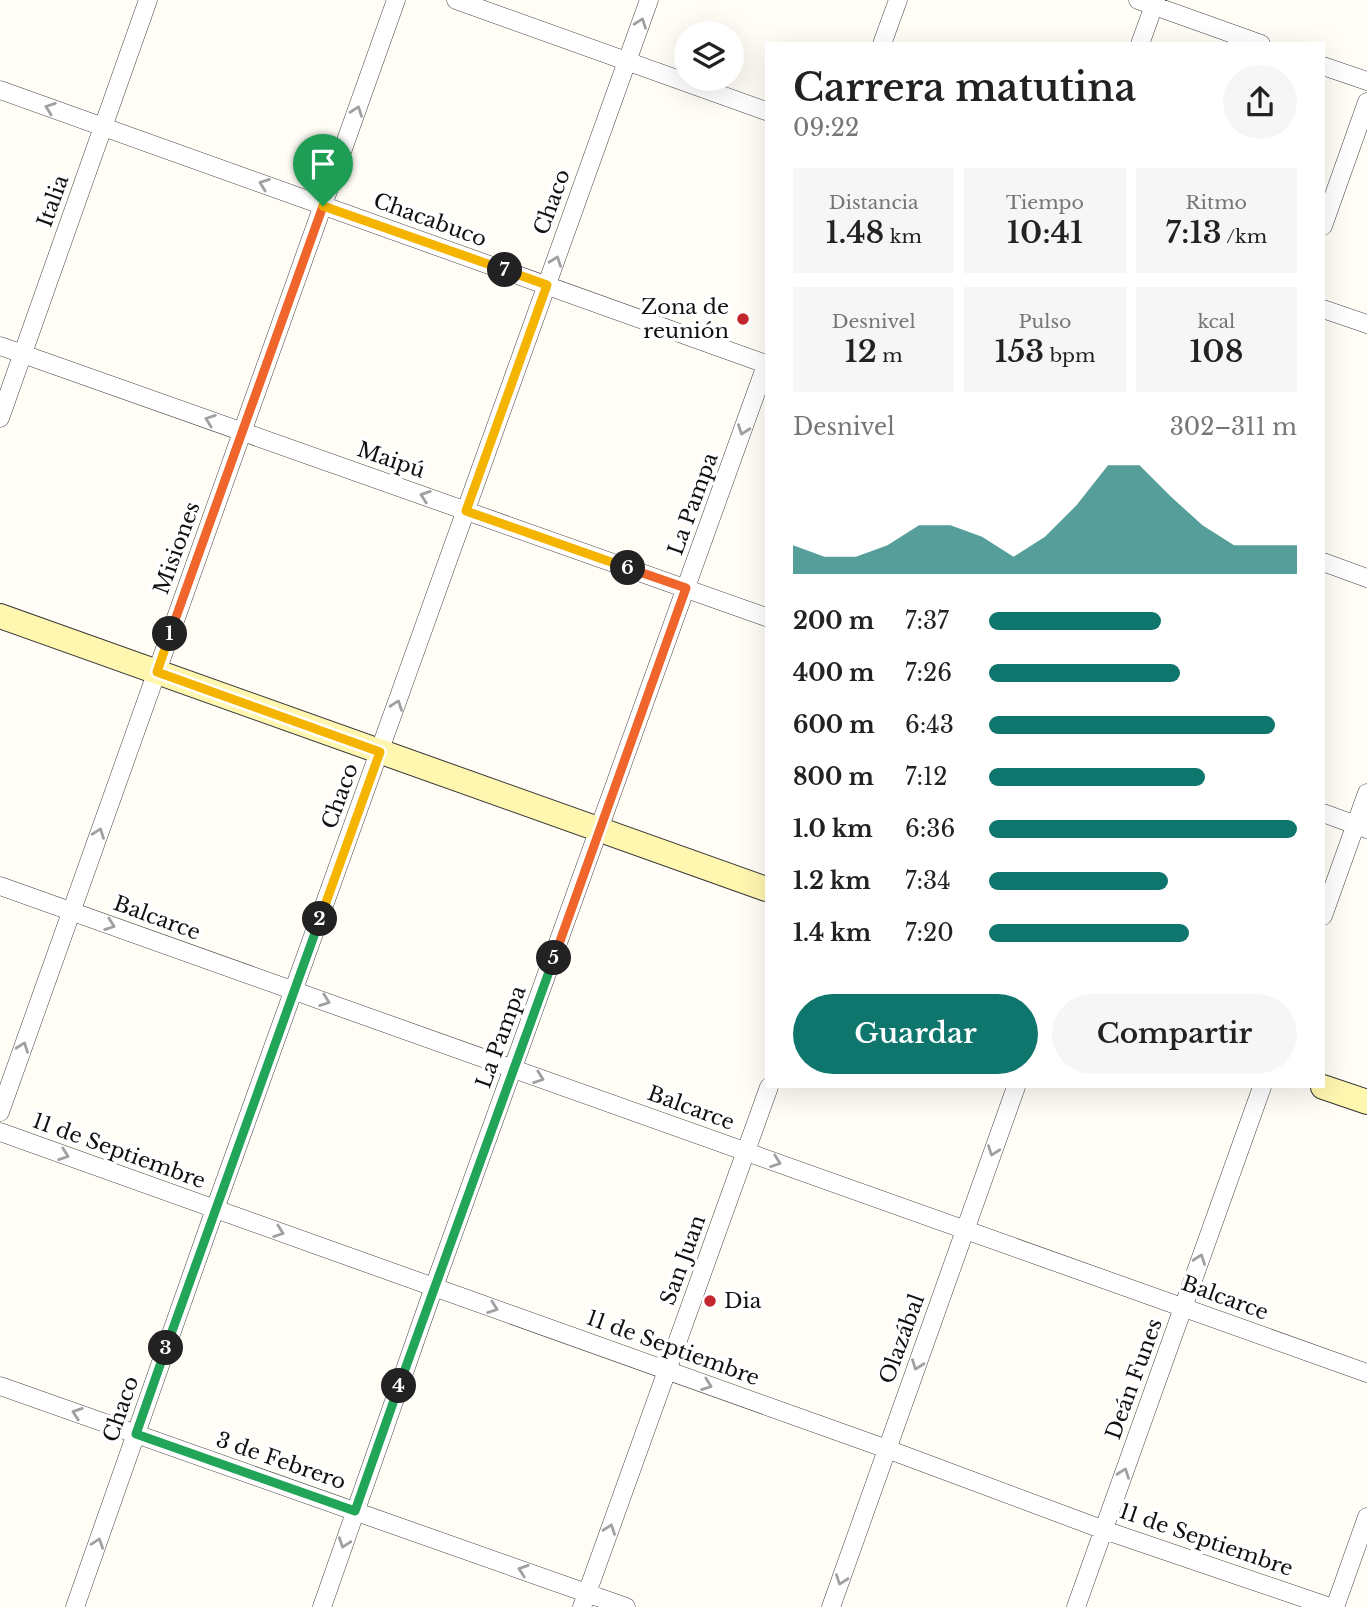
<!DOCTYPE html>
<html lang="es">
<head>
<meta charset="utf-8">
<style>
	:root { --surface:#fff; --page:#f6f6f6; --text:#222; --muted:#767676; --accent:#0f766e }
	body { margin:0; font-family:"Libre Baskerville",serif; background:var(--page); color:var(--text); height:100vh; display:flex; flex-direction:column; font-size:26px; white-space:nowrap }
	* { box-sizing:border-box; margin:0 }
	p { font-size:23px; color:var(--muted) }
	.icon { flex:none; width:38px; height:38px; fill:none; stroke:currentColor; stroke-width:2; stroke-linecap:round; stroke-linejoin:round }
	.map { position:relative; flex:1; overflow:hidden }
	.sheet { position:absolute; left:765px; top:42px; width:560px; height:1046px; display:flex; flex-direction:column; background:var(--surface); border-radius:0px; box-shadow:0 7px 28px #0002 }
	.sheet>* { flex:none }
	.fabs { position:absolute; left:674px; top:21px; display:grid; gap:14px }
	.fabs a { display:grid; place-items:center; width:70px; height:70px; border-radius:50%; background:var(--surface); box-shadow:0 7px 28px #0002; font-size:35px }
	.pin { position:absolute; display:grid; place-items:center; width:60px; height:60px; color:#fff; margin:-72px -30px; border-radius:50% 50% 50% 0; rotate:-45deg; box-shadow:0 0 7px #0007 }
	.pin .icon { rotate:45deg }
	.km { position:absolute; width:35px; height:35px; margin:-18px; border-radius:50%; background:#222; color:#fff; font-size:19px; line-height:35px; text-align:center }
	.round { display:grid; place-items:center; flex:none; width:74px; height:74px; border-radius:37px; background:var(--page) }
	.summary { display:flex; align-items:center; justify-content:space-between; height:119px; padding:0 28px }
	h1 { font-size:38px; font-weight:600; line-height:52px }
	.stats { display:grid; grid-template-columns:repeat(3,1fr); gap:10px; height:119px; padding:7px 28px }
	.stats div { display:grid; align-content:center; border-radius:0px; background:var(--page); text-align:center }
	.stats b { font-size:30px; font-weight:600 }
	.stats small { font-size:19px; font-weight:400 }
	.stats p { font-size:19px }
	.chart { height:196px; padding:14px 28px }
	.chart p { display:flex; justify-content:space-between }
	.chart svg { width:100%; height:126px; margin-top:7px; fill:var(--accent); opacity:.7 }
	.cta { display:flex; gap:14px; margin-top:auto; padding:14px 28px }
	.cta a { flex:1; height:80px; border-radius:42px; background:var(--accent); color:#fff; font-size:28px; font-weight:600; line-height:80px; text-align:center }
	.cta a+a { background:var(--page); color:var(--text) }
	ul { padding:0 28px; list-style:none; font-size:23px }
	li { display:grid; grid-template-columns:112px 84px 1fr; align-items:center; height:52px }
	li i { height:18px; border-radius:9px; background:var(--accent) }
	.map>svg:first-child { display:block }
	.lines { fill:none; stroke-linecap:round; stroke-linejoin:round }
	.minor-casing { stroke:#444; stroke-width:19 }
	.secondary-casing { stroke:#333; stroke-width:26 }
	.minor { stroke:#fff; stroke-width:18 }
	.secondary { stroke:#fff6b0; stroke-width:24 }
	.oneway { stroke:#a0a0a0 }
	.split-1-casing { stroke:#fff; stroke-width:14 }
	.split-2-casing { stroke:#fff; stroke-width:14 }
	.split-3-casing { stroke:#fff; stroke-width:14 }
	.split-4-casing { stroke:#fff; stroke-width:14 }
	.split-5-casing { stroke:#fff; stroke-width:14 }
	.split-6-casing { stroke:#fff; stroke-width:14 }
	.split-7-casing { stroke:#fff; stroke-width:14 }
	.split-8-casing { stroke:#fff; stroke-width:14 }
	.split-1 { stroke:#f0652b; stroke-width:9 }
	.split-2 { stroke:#f5b400; stroke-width:9 }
	.split-3 { stroke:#22a559; stroke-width:9 }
	.split-4 { stroke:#22a559; stroke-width:9 }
	.split-5 { stroke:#22a559; stroke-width:9 }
	.split-6 { stroke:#f0652b; stroke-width:9 }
	.split-7 { stroke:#f5b400; stroke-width:9 }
	.split-8 { stroke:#f5b400; stroke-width:9 }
	.poi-dot { fill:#c4262e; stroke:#fff; stroke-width:2.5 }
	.labels { text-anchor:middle; stroke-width:7; stroke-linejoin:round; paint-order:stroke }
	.street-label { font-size:21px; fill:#111; stroke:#fff }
	.poi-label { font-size:21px; fill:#111; stroke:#fff; text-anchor:end }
</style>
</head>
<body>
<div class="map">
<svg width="1367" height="1607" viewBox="0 0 1367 1607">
	<rect width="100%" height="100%" fill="#fffdf5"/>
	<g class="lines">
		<!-- minor casing -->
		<g class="minor-casing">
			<path id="minor" d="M456 0 766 111
				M1138 0 1261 44
				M882 44 898 0
				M1140 44 1156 0
				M1323 66 1367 81
				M0 90 766 364
				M1323 226 1367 102
				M1323 309 1367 324
				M0 346 766 617
				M0 418 148 0
				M1323 562 1367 578
				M1323 813 1367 829
				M0 886 1367 1373
				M1323 916 1367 793
				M0 1112 396 0
				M0 1132 887 1449 1104 1530 1330 1607
				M0 1386 626 1607
				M75 1607 215 1209 649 0
				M322 1607 434 1287 766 365
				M582 1607 769 1087
				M831 1607 1016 1087
				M1076 1607 1262 1087
				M1335 1607 1367 1517"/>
		</g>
		<!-- secondary casing -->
		<g class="secondary-casing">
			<path id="secondary" d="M0 616 766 889
				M1323 1087 1367 1102"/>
		</g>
		<!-- minor -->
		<use href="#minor" class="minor"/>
		<!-- secondary -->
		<use href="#secondary" class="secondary"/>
	</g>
	<!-- one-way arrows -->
	<defs><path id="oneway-chevron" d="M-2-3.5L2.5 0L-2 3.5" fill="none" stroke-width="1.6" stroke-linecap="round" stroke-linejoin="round" transform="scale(1.75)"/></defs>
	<g class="oneway">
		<use href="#oneway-chevron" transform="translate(641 23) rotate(-70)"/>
		<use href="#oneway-chevron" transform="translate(50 108) rotate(-160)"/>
		<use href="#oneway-chevron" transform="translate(357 111) rotate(-70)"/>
		<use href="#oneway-chevron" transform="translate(264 184) rotate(-160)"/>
		<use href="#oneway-chevron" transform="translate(556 261) rotate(-70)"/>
		<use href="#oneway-chevron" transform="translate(210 420) rotate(-160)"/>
		<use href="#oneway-chevron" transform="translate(743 430) rotate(110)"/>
		<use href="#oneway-chevron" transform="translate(425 496) rotate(-161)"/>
		<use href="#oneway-chevron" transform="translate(397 705) rotate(-70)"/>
		<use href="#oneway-chevron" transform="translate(99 833) rotate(-70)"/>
		<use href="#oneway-chevron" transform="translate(110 925) rotate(20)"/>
		<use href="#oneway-chevron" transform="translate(325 1001) rotate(20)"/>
		<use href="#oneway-chevron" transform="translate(23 1047) rotate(-70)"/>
		<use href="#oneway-chevron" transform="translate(539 1078) rotate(20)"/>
		<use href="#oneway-chevron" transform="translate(993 1151) rotate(110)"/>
		<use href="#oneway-chevron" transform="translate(64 1155) rotate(20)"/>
		<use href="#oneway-chevron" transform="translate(776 1162) rotate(20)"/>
		<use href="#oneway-chevron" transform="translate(279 1232) rotate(20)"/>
		<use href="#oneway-chevron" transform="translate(1200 1259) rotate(-70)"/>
		<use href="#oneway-chevron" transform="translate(493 1308) rotate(20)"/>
		<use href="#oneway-chevron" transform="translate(917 1365) rotate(110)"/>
		<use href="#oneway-chevron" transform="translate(707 1385) rotate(20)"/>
		<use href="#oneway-chevron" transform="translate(77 1413) rotate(-161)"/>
		<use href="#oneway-chevron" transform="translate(1124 1473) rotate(-70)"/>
		<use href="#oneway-chevron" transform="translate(610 1529) rotate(-70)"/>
		<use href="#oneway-chevron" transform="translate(98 1543) rotate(-71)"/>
		<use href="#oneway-chevron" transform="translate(344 1543) rotate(109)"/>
		<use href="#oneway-chevron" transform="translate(523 1570) rotate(-161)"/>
		<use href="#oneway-chevron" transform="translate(841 1580) rotate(110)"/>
	</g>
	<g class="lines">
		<!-- split-1 casing -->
		<g class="split-1-casing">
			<path id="split-1" d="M170 634 323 206"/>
		</g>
		<!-- split-2 casing -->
		<g class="split-2-casing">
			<path id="split-2" d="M170 634 157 672 380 752 320 919"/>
		</g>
		<!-- split-3 casing -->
		<g class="split-3-casing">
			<path id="split-3" d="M166 1348 320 919"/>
		</g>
		<!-- split-4 casing -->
		<g class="split-4-casing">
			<path id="split-4" d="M166 1348 136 1434 355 1511 399 1386"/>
		</g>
		<!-- split-5 casing -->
		<g class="split-5-casing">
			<path id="split-5" d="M399 1386 554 958"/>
		</g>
		<!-- split-6 casing -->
		<g class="split-6-casing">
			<path id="split-6" d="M554 958 686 588 628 568"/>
		</g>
		<!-- split-7 casing -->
		<g class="split-7-casing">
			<path id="split-7" d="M505 270 547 285 466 511 628 568"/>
		</g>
		<!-- split-8 casing -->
		<g class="split-8-casing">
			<path id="split-8" d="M323 206 505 270"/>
		</g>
		<!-- split-1 -->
		<use href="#split-1" class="split-1"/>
		<!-- split-2 -->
		<use href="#split-2" class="split-2"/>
		<!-- split-3 -->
		<use href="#split-3" class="split-3"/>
		<!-- split-4 -->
		<use href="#split-4" class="split-4"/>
		<!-- split-5 -->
		<use href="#split-5" class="split-5"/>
		<!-- split-6 -->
		<use href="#split-6" class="split-6"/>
		<!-- split-7 -->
		<use href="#split-7" class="split-7"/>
		<!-- split-8 -->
		<use href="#split-8" class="split-8"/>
	</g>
	<!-- markers -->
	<g class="poi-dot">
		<circle cx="743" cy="319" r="7"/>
		<circle cx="710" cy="1301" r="7"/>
	</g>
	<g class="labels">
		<!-- street labels -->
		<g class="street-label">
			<text transform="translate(53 201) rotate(-70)" y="7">Italia</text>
			<text transform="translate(552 202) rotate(-70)" y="7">Chaco</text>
			<text transform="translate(430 220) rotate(20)" y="7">Chacabuco</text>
			<text transform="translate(391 460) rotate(19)" y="7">Maipú</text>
			<text transform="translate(693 504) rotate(-70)" y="7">La Pampa</text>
			<text transform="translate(177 548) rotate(-70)" y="7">Misiones</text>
			<text transform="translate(340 796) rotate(-70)" y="7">Chaco</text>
			<text transform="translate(157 918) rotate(20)" y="7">Balcarce</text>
			<text transform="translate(501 1037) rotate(-70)" y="7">La Pampa</text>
			<text transform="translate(691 1108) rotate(20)" y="7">Balcarce</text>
			<text transform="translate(119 1151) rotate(20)" y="7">11 de Septiembre</text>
			<text transform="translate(683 1260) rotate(-70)" y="7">San Juan</text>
			<text transform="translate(1225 1298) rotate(20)" y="7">Balcarce</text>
			<text transform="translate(902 1339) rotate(-70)" y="7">Olazábal</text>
			<text transform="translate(673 1348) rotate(20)" y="7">11 de Septiembre</text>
			<text transform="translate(1134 1379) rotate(-70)" y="7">Deán Funes</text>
			<text transform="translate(121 1409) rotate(-71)" y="7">Chaco</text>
			<text transform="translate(281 1461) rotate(19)" y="7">3 de Febrero</text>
			<text transform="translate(1206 1540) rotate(19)" y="7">11 de Septiembre</text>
		</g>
		<!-- poi labels -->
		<g class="poi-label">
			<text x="729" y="314">Zona de<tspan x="729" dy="24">reunión</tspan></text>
			<text x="724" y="1308" text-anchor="start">Dia</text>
		</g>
	</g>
</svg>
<div class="fabs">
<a><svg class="icon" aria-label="layers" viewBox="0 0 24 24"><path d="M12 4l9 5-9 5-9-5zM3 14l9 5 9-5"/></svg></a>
</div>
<div class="pin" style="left:323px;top:206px;background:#1e9e55"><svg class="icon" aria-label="arrive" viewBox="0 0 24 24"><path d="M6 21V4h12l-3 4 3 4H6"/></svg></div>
<b class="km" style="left:170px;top:634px">1</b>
<b class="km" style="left:320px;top:919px">2</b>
<b class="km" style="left:166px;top:1348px">3</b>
<b class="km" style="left:399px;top:1386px">4</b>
<b class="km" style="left:554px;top:958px">5</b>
<b class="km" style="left:628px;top:568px">6</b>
<b class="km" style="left:505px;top:270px">7</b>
<section class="sheet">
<div class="summary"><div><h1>Carrera matutina</h1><p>09:22</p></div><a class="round"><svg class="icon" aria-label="share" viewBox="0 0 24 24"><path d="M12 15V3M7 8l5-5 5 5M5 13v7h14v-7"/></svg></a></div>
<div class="stats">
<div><p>Distancia</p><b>1.48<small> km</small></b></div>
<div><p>Tiempo</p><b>10:41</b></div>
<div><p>Ritmo</p><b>7:13<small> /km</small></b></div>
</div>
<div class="stats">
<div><p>Desnivel</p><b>12<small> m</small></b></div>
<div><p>Pulso</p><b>153<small> bpm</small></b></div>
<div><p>kcal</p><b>108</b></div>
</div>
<div class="chart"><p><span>Desnivel</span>302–311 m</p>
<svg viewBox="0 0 160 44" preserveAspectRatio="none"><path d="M0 44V34L10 38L20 38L30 34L40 27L50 27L60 31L70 38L80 31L90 20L100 6L110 6L120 17L130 27L140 34L150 34L160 34V44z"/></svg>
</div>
<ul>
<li><b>200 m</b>7:37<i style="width:56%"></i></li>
<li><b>400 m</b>7:26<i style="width:62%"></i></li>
<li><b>600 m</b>6:43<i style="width:93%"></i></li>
<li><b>800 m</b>7:12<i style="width:70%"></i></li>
<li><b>1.0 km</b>6:36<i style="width:100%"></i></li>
<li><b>1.2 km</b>7:34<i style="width:58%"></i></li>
<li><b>1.4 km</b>7:20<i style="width:65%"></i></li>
</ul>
<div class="cta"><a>Guardar</a><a>Compartir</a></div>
</section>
</div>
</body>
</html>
